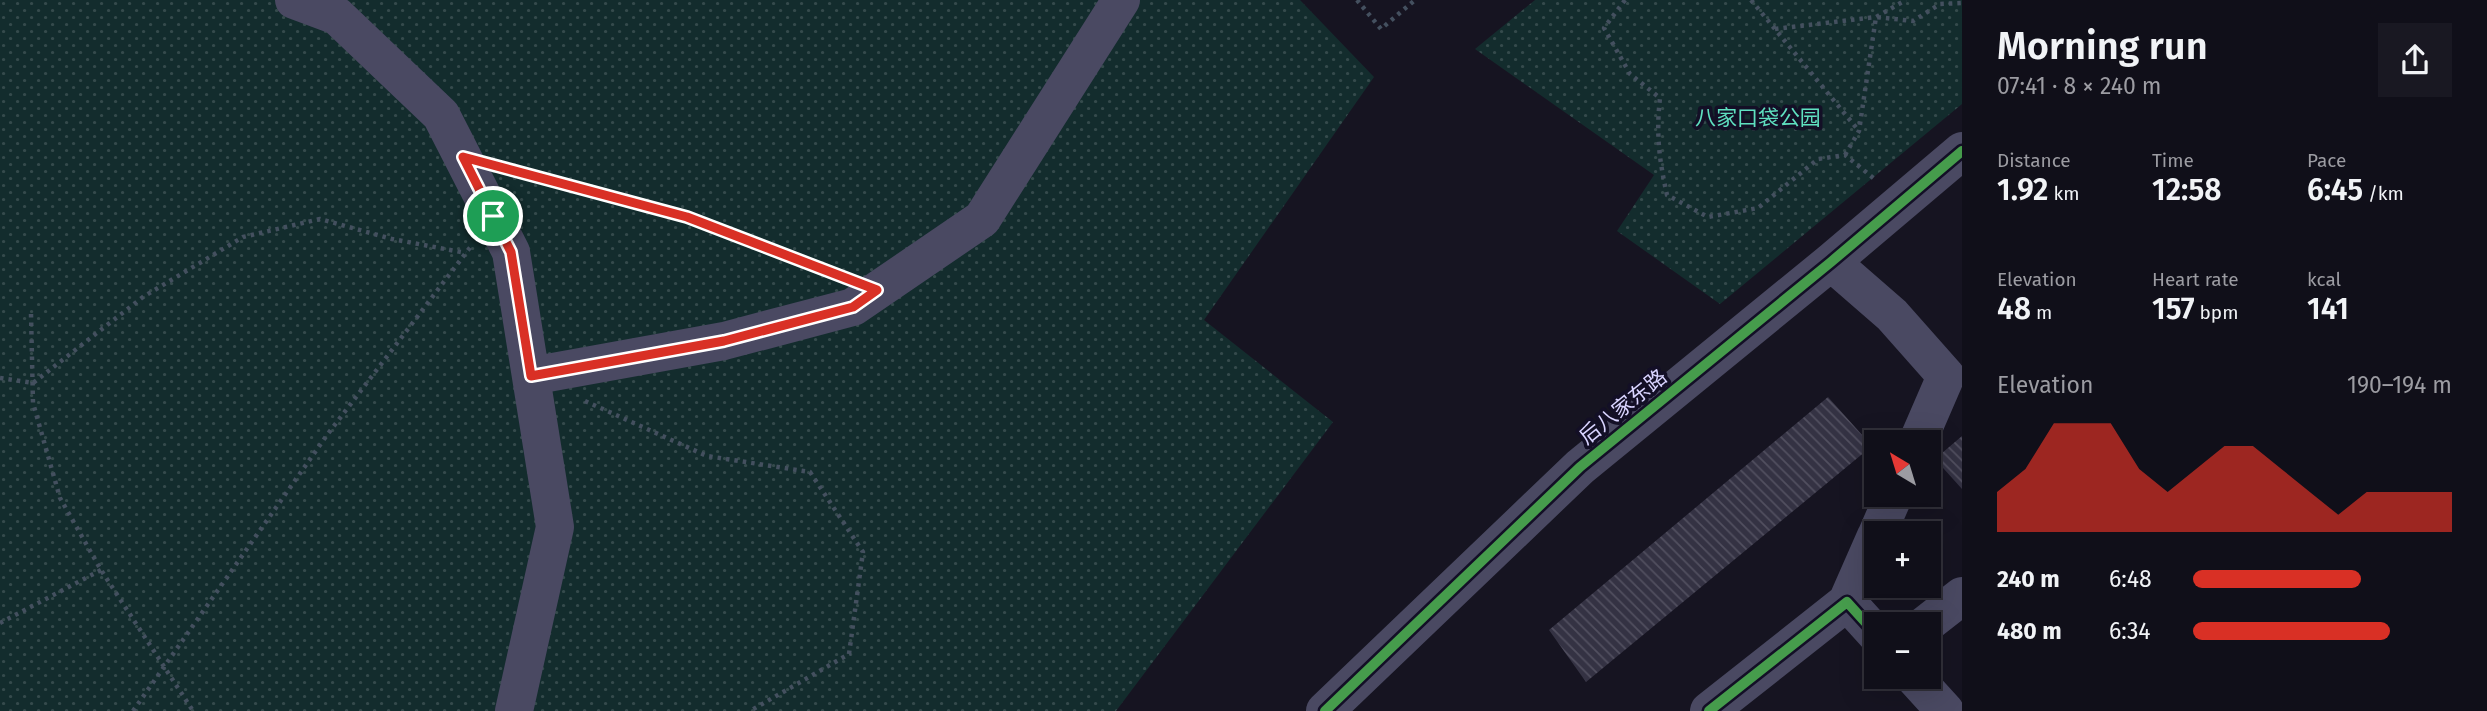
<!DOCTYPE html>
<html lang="en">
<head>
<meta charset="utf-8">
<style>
	:root { --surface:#100f19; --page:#191822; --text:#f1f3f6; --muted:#9c9ca2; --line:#302f38; --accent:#d93025 }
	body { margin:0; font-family:"Fira Sans","Noto Sans SC",sans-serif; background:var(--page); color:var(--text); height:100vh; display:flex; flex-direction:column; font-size:26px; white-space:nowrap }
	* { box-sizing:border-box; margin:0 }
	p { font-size:23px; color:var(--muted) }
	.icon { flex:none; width:38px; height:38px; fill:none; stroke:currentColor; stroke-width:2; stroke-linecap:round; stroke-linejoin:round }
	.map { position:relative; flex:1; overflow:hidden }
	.drawer { display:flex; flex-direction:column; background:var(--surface); width:525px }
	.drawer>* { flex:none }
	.needle { width:46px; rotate:322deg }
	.fabs { position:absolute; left:1864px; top:430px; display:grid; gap:14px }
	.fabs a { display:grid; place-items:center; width:77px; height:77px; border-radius:0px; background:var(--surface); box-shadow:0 7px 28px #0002,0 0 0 2px var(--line); font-size:35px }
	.pin { position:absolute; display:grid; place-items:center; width:60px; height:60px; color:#fff; margin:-30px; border:4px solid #fff; border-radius:50%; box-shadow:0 2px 7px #0007 }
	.round { display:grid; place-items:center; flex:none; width:74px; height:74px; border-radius:0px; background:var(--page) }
	.head { display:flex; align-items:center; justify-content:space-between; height:119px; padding:0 35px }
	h1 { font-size:38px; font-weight:600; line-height:52px }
	.stats { display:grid; grid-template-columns:repeat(3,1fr); gap:10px; height:119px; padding:7px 35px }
	.stats div { display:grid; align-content:center }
	.stats b { font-size:30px; font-weight:600 }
	.stats small { font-size:19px; font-weight:400 }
	.stats p { font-size:19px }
	.chart { height:196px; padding:14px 35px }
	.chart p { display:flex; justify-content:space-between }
	.chart svg { width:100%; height:126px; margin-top:7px; fill:var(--accent); opacity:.7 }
	ul { padding:0 35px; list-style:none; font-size:23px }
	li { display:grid; grid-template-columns:112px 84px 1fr; align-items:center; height:52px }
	li i { height:18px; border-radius:9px; background:var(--accent) }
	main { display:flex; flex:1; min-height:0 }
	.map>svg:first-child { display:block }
	.grass { fill:url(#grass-dots) }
	.building { fill:url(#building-back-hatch) }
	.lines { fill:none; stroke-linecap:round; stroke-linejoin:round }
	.path { stroke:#44505f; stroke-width:4.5; stroke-dasharray:3.5 5; stroke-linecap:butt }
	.minor { stroke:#4a4962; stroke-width:38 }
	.cycleway-casing { stroke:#130f26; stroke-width:15 }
	.cycleway { stroke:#469c4c; stroke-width:10 }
	.route-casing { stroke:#fff; stroke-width:14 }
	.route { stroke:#d93025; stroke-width:9 }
	.labels { text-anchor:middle; stroke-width:7; stroke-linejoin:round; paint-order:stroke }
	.park-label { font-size:21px; fill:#5fe0c0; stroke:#130f26 }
	.street-label { font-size:21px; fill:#d9d4ff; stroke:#130f26 }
</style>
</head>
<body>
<main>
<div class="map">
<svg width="1962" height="711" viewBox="0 0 1962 711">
	<defs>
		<pattern id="grass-dots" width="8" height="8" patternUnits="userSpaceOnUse" patternTransform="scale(1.75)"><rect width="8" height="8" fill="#132c2d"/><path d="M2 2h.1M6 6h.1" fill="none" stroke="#354a4c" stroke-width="1.8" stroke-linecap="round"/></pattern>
		<pattern id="building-back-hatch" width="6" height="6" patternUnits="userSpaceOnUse" patternTransform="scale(1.75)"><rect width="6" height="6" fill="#343243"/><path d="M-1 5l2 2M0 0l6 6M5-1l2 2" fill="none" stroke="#514f5f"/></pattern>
	</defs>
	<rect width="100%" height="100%" fill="#161421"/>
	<!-- grass -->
	<path class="grass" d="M0 0H1300L1374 77 1204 320 1333 422 1116 711H0Z
		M1535 0H1962V104L1720 304 1617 231 1654 175 1475 49Z"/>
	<!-- building -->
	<path class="building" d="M1828 397 1872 446 1586 682 1549 630Z
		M1962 436V489L1935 459Z"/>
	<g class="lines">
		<!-- path -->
		<path class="path" d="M1357 0 1381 29 1415 0
			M1625 0 1604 28 1630 74 1660 98C1656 134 1659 159 1667 195L1708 217 1758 208 1818 159 1845 155 1877 181
			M1751 0 1859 131
			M1775 29 1876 17 1906 0
			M1845 155 1859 131 1876 17 1913 21 1940 4 1962 3
			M504 168 687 217 839 276
			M31 314 33 403 60 498 101 570 193 711
			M0 378 33 383 143 297 243 237 320 219 392 239 466 253
			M585 401 707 456 810 472 863 552 849 654 750 711
			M0 623 101 570
			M133 711 327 435 472 245"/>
		<!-- minor -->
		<path class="minor" d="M294 0 337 16 441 115 511 252 555 527 514 711
			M1831 262 1892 315 1946 376 1917 443
			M531 376 724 341 853 307 982 219 1121 0
			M1877 534 1894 495
			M1847 602 1876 536
			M1925 625 1962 596
			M1914 677 1945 711
			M1325 711 1580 467 1831 262 1962 151
			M1709 711 1847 602 1876 634"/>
		<!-- cycleway casing -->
		<g class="cycleway-casing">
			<path id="cycleway" d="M1325 711 1580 467 1831 262 1962 151
				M1709 711 1847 602 1876 634"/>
		</g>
		<!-- cycleway -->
		<use href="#cycleway" class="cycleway"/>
	</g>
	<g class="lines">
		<!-- route casing -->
		<g class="route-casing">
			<path id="route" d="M463 157 687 217 877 290 853 307 724 341 531 376 511 252Z"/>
		</g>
		<!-- route -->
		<use href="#route" class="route"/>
	</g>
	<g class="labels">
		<!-- park labels -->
		<g class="park-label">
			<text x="1758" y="125">八家口袋公园</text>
		</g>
		<!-- street labels -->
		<g class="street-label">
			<text transform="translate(1623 407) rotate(-39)" y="7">后八家东路</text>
		</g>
	</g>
</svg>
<div class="fabs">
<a><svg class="needle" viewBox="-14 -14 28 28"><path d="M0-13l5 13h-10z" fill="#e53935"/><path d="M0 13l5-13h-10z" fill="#9c9ca2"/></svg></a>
<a>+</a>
<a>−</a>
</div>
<div class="pin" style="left:493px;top:216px;background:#1e9e55"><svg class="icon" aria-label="arrive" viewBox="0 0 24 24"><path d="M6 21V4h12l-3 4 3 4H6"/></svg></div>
</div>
<section class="drawer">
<div class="head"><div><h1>Morning run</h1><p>07:41 · 8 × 240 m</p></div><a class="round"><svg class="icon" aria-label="share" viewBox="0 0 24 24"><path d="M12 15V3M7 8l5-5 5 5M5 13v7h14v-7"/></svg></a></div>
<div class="stats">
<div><p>Distance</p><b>1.92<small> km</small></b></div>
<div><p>Time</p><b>12:58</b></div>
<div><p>Pace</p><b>6:45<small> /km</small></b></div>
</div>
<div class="stats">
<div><p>Elevation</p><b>48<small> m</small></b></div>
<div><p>Heart rate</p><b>157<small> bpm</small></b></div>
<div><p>kcal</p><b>141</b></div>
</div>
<div class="chart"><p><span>Elevation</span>190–194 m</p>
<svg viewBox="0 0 160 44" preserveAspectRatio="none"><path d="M0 44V30L10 22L20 6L30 6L40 6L50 22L60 30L70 22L80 14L90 14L100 22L110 30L120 38L130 30L140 30L150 30L160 30V44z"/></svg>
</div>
<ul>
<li><b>240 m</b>6:48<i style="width:65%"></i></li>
<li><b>480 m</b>6:34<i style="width:76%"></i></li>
</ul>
</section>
</main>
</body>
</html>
